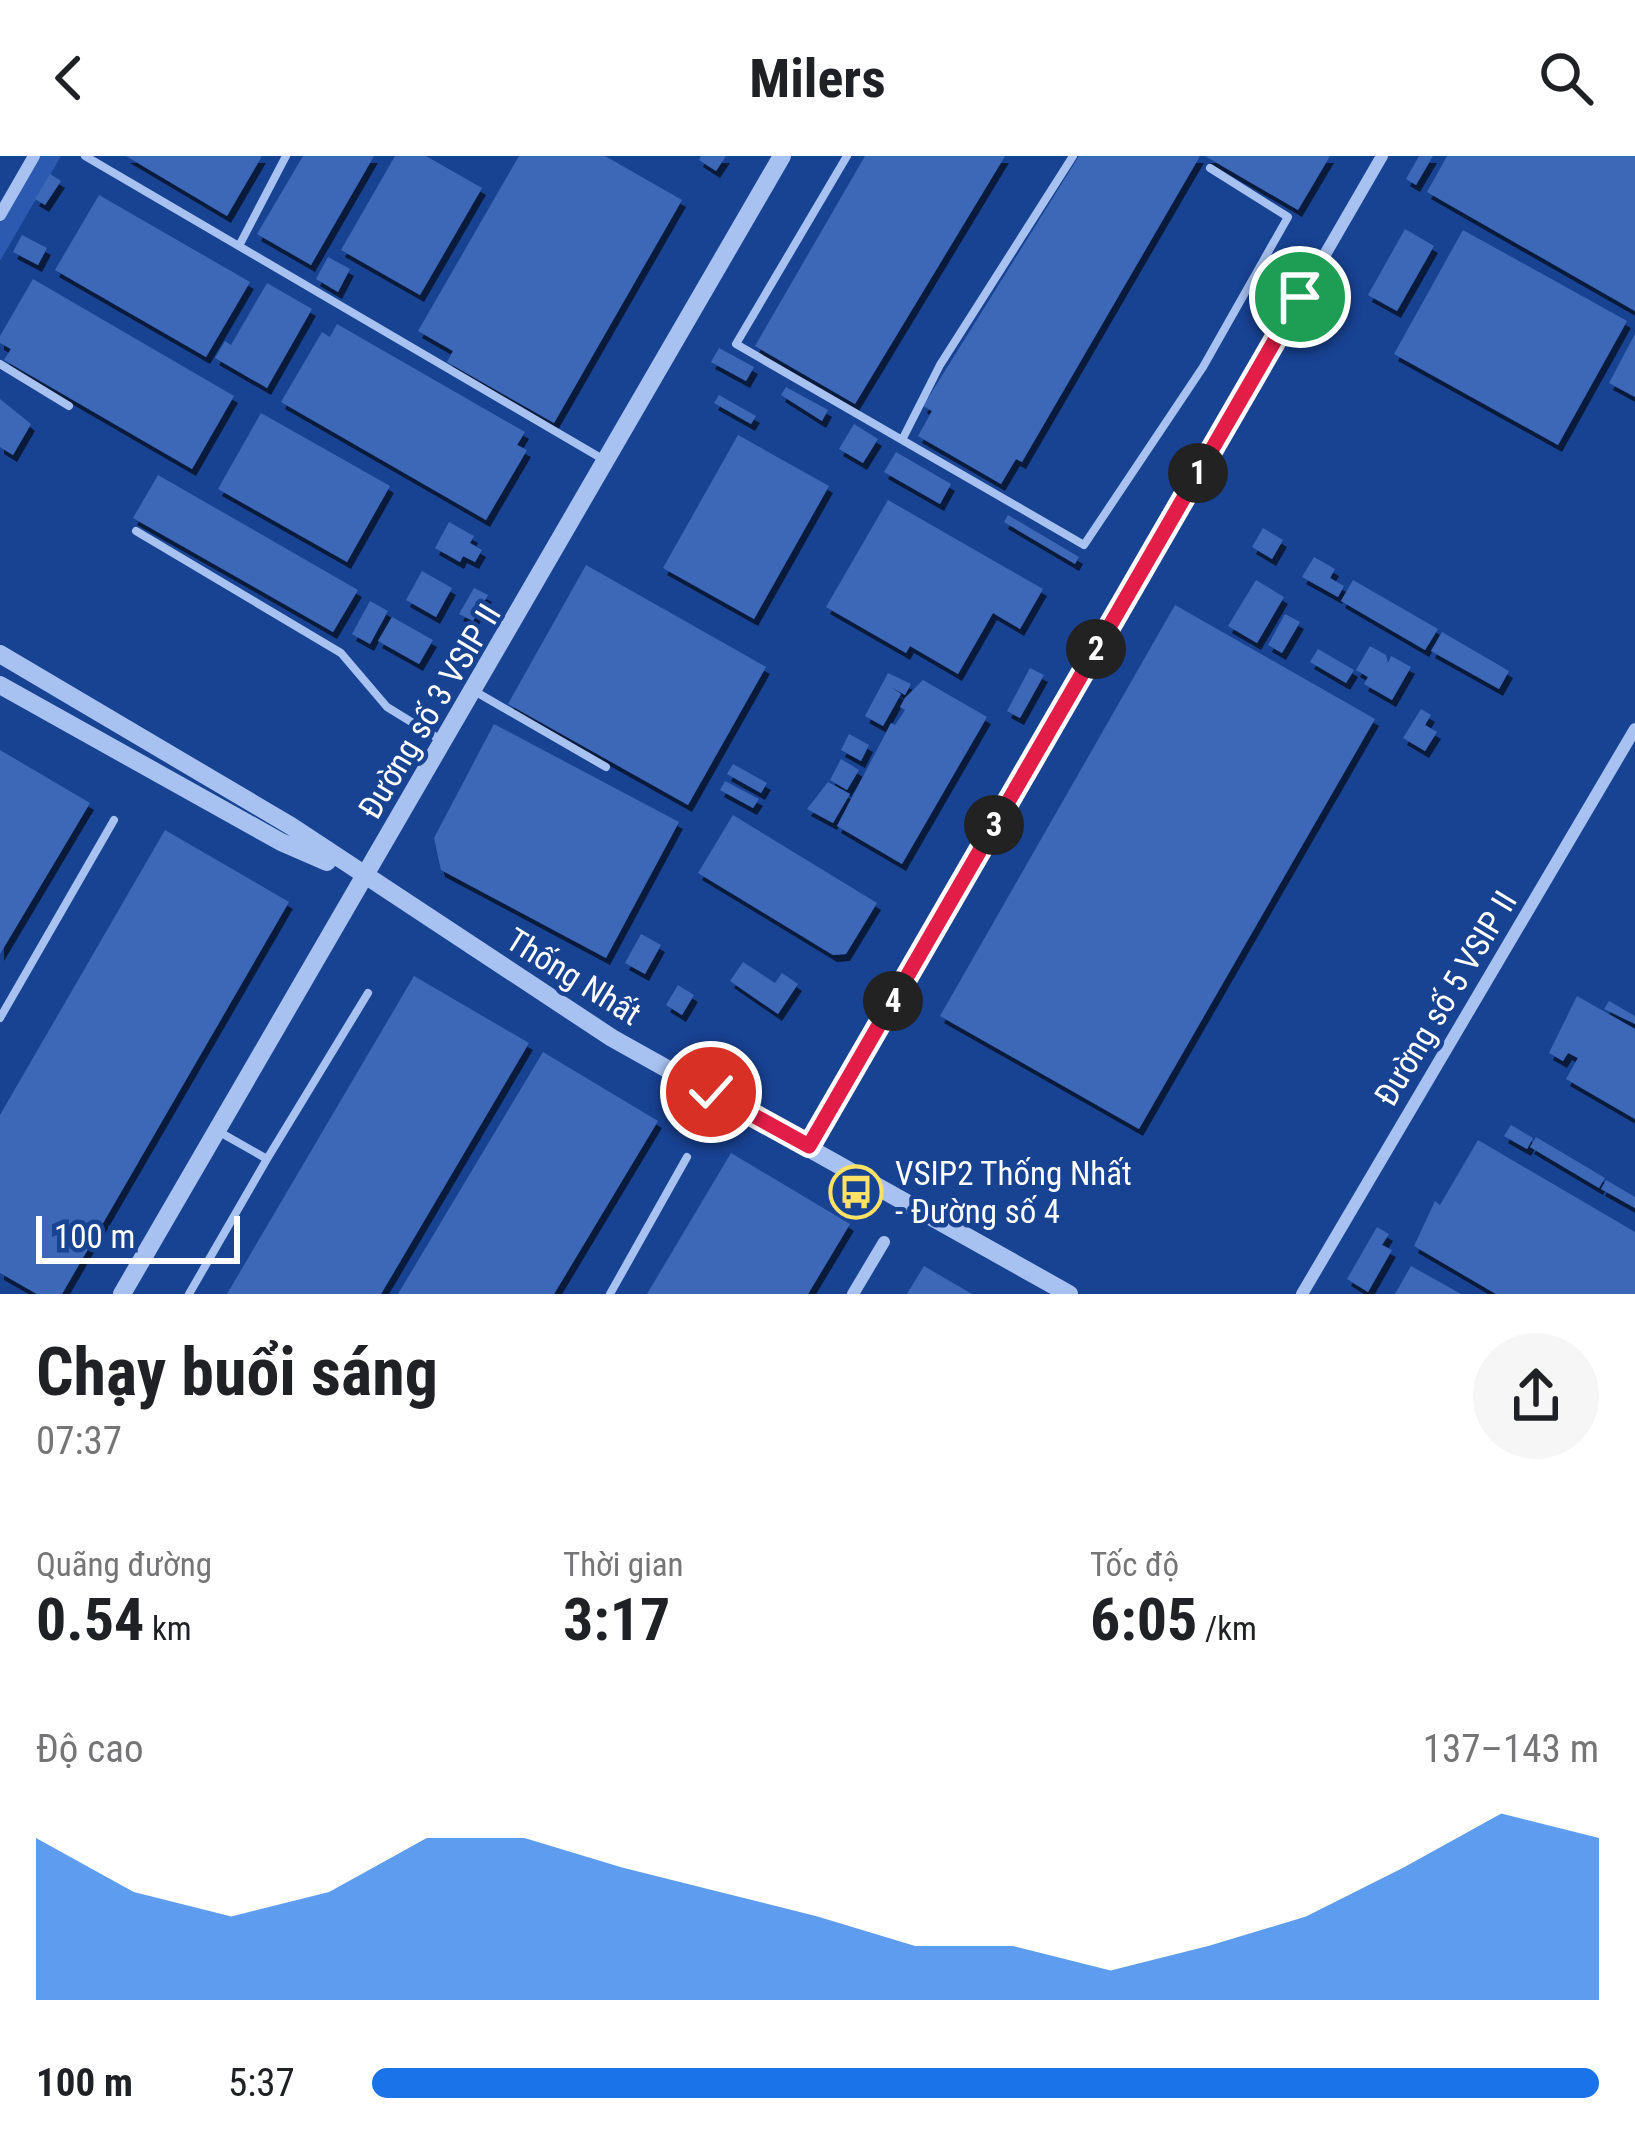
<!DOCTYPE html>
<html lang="vi">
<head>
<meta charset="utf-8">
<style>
	:root { --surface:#fff; --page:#f6f6f6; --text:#202124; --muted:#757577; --accent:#1a73e8 }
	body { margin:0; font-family:"Roboto Condensed",sans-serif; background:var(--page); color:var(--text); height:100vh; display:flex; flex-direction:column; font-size:45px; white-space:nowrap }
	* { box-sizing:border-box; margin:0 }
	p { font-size:39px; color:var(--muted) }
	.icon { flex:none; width:66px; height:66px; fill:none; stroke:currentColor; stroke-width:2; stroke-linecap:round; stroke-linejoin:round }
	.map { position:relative; height:1138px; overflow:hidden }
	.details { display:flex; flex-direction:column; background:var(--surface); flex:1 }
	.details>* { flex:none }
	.scale { position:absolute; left:36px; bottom:30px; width:204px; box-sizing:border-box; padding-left:12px; border:6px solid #fff; border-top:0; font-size:33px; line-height:42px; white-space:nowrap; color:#fff; -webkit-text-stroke:9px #184292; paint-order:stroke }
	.pin { position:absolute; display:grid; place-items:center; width:102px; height:102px; color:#fff; margin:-51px; border:6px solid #fff; border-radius:50%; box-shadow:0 3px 12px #0007 }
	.km { position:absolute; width:60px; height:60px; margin:-30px; border-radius:50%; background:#222; color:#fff; font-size:33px; line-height:60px; text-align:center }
	.round { display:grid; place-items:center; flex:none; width:126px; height:126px; border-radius:63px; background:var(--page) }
	.overview { display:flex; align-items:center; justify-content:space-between; height:204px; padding:0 36px }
	h1 { font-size:66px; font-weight:700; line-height:90px }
	.stats { display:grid; grid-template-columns:repeat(3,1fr); gap:18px; height:204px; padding:12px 36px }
	.stats div { display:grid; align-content:center }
	.stats b { font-size:60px; font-weight:700 }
	.stats small { font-size:33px; font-weight:400 }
	.stats p { font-size:33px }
	.chart { height:336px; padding:24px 36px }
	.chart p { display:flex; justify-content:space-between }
	.chart svg { width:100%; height:216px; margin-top:12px; fill:var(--accent); opacity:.7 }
	ul { padding:0 36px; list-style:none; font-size:39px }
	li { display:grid; grid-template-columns:192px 144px 1fr; align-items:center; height:90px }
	li i { height:30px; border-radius:15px; background:var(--accent) }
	header { display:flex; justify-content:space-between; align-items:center; height:156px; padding:0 36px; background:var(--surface); font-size:54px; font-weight:700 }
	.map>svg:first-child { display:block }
	.green { fill:#2b5ab0 }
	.building { fill:#3d68b8; filter:url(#shadow) }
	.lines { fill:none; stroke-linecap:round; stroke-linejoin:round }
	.service { stroke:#a7c1f0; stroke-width:8 }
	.minor { stroke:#a7c1f0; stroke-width:12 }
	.tertiary { stroke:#a7c1f0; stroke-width:18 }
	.route-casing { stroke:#fff; stroke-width:24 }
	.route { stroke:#e11d48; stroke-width:15 }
	.labels { text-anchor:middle; stroke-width:9; stroke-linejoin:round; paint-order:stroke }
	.street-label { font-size:33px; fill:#fff; stroke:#184292 }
	.poi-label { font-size:33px; fill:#fff; stroke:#184292; text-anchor:start }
</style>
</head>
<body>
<header><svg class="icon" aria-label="back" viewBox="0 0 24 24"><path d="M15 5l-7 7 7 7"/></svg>Milers<svg class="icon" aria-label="search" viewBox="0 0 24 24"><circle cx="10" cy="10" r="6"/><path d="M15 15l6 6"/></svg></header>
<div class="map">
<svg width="1635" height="1138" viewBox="0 0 1635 1138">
	<defs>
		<filter id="shadow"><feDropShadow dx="4" dy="7" stdDeviation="0" flood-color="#0009"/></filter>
	</defs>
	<rect width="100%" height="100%" fill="#184292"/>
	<!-- green -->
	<path class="green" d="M36 0H61L0 105V62Z"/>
	<!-- building -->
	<path class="building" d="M126 0H262L227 60Z
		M303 0H374L311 109 257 78Z
		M395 0H426L482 32 420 139 341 94Z
		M519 0H605L682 44 554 267 447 206 453 195 418 175Z
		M701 0H726L716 15 699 4Z
		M865 0H1005L855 248 755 190Z
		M1079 0H1200L1022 306 1016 303 1001 328 918 280 932 255 923 250Z
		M1205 0H1330L1298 54Z
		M1419 0H1433L1416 29 1406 23Z
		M1447 0H1635V155L1427 36Z
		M50 18 61 25 45 49 35 43Z
		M99 39 250 126 206 201 55 114Z
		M1405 73 1434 90 1397 155 1368 139Z
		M1463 74 1627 165 1558 289 1394 198Z
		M22 79 47 92 38 109 13 96Z
		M328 101 350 113 338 136 316 123Z
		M33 123 234 240 192 313 4 204 11 193 0 187V180Z
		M267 127 312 153 267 232 215 202 225 185 231 189Z
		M337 168 525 276 517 289 527 294 486 364 281 246 322 176 330 181Z
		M1635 178V241L1609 227Z
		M719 192 754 211 746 225 711 206Z
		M786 231 828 254 822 265 781 239Z
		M719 239 756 260 751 268 714 247Z
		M0 243 31 268 13 299 0 291Z
		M261 257 390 330 347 406 218 333Z
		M854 268 878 283 863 307 839 293Z
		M738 279 829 330 754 463 663 412Z
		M896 296 951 328 940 348 884 316Z
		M158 319 358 434 333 476 133 362Z
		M888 344 1043 433 1020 473 993 457 958 518 910 490 906 497 826 451Z
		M1008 359 1079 401 1075 408 1004 366Z
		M449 366 474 380 470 387 482 394 475 406 463 400 460 406 435 392Z
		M1263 372 1283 384 1272 403 1252 391Z
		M1314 401 1335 413 1330 422 1344 430 1338 441 1302 421Z
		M586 409 766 511 688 649 508 548Z
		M422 415 452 432 436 461 406 444Z
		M1256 424 1284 441 1257 487 1228 470Z
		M1353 424 1438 473 1425 494 1341 445Z
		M474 432 488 439 473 465 459 458Z
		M370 445 388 455 370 488 352 478Z
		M1175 449 1375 563 1139 973 940 860Z
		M1285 458 1300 466 1282 497 1268 489Z
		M392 461 433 484 419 508 378 485Z
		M1442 476 1509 515 1499 533 1431 495Z
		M1370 490 1386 499 1388 507 1391 500 1411 511 1392 544 1364 528 1368 521 1356 514Z
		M1318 493 1354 514 1346 527 1310 506Z
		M1030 512 1044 519 1020 562 1007 555Z
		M888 517 911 528 905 539 891 531 901 538 883 570 865 560Z
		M923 524 987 561 902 708 837 670 891 567 895 569 905 554 900 551 905 542Z
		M1421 553 1431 559 1425 569 1437 576 1425 595 1403 582Z
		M494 568 679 666 606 802 441 714 434 682Z
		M849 578 869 589 861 605 841 594Z
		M0 594 90 647 0 798Z
		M841 603 859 614 847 634 830 624Z
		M733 608 767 627 761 637 727 618Z
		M725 625 759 643 753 652 720 634Z
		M828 626 850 638 833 667 807 653Z
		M733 659 877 747 846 798 833 799 698 717Z
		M165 674 289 746 62 1138H37L0 1117V959Z
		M641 778 661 789 645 818 625 807Z
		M743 806 775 827 782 817 798 828 778 858 730 825Z
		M414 820 529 887 381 1138H227Z
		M678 829 694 839 682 859 666 849Z
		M1577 840 1635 873V963L1566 923 1578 902 1568 897 1563 905 1549 897Z
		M1609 845 1635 860V868L1604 853Z
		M543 896 658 965 554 1138H398Z
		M1511 969 1533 982 1527 993 1504 980Z
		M1536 981 1605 1022 1599 1032 1530 991Z
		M1478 984 1635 1076V1138H1496L1414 1090 1435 1045 1440 1049Z
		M731 997 850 1068 808 1138H647Z
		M1606 1024 1635 1041V1052L1601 1033Z
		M1377 1071 1389 1078 1382 1089 1392 1094 1368 1136 1347 1123Z
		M924 1110 972 1138H907Z
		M1411 1110 1461 1138H1395Z"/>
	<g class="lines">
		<!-- service -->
		<path class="service" d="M85 0 606 305
			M847 0 736 188 1084 389 1203 211 1288 61 1210 12
			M240 88 286 0
			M0 208 69 250
			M902 284 940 209 1073 0
			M136 375 341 497 387 551 444 586
			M476 536 606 611
			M0 862 114 664
			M267 1003 368 837
			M189 1138 267 1003 216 974
			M610 1138 687 1001"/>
		<!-- minor -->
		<path class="minor" d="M0 59 34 0
			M809 990 1382 0
			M853 1138 884 1086
			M1302 1138 1635 573"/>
		<!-- tertiary -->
		<path class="tertiary" d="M0 498 291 670 612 882 1069 1138
			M0 529 281 686 327 706
			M122 1138 782 0"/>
	</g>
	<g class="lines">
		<!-- route casing -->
		<g class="route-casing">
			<path id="route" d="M711 936 809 990 1300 141"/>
		</g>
		<!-- route -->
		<use href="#route" class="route"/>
	</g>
	<!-- icons -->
	<defs>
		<g id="bus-ring" transform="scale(2.7)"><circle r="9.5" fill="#184292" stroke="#ffe166" stroke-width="1.5"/><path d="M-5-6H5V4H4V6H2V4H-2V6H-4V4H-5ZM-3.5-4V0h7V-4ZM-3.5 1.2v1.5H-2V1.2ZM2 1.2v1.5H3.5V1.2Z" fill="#ffe166"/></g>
	</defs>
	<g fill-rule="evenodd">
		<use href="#bus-ring" x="856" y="1036"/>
	</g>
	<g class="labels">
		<!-- street labels -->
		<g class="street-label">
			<text transform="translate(429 555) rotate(-59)" y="12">Đường số 3 VSIP II</text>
			<text transform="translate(574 820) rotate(32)" y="12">Thống Nhất</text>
			<text transform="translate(1445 842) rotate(-59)" y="12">Đường số 5 VSIP II</text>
		</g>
		<!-- poi labels -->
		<g class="poi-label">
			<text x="895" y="1029">VSIP2 Thống Nhất<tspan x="895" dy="38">- Đường số 4</tspan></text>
		</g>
	</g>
</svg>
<div class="scale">100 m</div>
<div class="pin" style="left:1300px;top:141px;background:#1e9e55"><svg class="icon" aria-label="arrive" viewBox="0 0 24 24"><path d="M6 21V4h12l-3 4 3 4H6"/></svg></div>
<div class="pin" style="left:711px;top:936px;background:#d93025"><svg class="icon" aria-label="check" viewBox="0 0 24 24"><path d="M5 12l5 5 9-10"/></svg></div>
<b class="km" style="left:1198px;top:317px">1</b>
<b class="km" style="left:1096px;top:493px">2</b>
<b class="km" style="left:994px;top:669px">3</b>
<b class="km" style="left:893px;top:845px">4</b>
</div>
<section class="details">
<div class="overview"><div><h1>Chạy buổi sáng</h1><p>07:37</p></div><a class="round"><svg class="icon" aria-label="share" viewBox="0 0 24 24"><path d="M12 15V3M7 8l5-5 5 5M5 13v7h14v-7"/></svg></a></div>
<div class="stats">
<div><p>Quãng đường</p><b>0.54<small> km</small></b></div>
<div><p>Thời gian</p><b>3:17</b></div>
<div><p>Tốc độ</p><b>6:05<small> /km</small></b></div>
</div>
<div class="chart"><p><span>Độ cao</span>137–143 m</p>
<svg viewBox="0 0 160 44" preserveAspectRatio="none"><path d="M0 44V11L10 22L20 27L30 22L40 11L50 11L60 17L70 22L80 27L90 33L100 33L110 38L120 33L130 27L140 17L150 6L160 11V44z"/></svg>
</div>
<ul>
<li><b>100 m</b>5:37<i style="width:100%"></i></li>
</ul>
</section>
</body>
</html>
